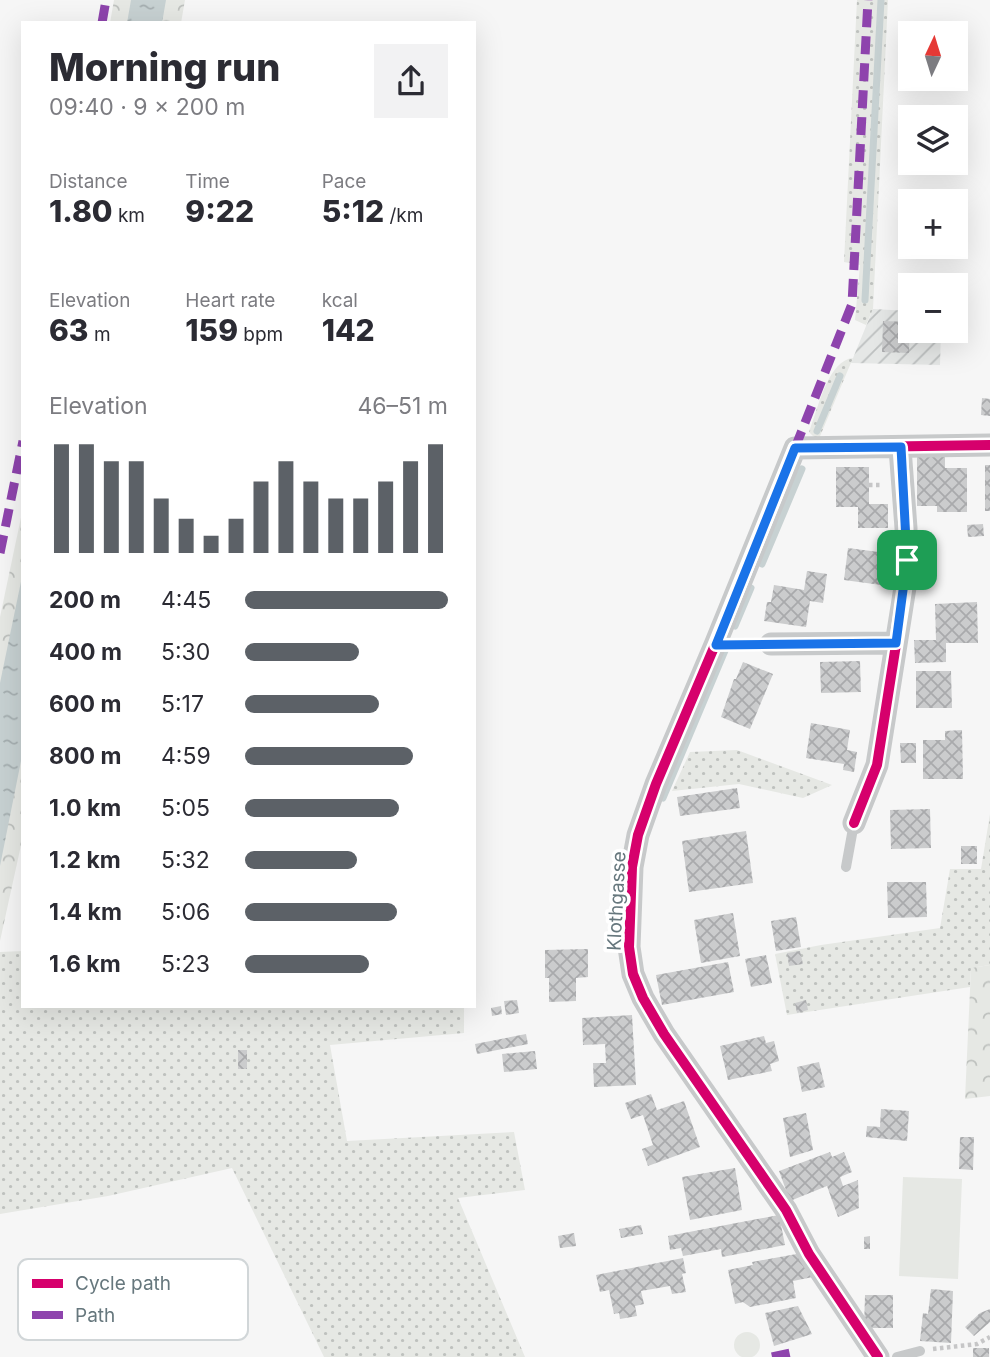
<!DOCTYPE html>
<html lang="en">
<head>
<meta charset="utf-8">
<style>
	:root { --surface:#fff; --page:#f2f2f3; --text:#2b2b33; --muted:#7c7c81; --accent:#5c6167 }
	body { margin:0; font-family:Inter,sans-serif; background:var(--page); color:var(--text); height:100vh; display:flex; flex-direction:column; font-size:26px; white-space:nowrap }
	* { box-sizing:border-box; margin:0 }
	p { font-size:23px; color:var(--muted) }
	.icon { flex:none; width:38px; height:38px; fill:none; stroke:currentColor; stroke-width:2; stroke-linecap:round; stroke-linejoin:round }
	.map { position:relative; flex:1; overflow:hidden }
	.details { position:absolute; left:21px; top:21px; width:455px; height:987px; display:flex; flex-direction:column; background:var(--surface); border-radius:0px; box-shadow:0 7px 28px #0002 }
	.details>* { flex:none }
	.needle { width:46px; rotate:4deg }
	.buttons { position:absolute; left:898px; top:21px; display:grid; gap:14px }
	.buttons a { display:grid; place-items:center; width:70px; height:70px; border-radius:0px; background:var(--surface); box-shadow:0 7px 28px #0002; font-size:35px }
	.pin { position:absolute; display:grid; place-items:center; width:60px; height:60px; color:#fff; margin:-30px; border-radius:14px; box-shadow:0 4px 10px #0006 }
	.round { display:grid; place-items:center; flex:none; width:74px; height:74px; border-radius:0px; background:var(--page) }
	.overview { display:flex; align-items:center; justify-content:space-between; height:119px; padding:0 28px }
	h1 { font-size:38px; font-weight:800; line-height:52px }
	.stats { display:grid; grid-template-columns:repeat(3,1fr); gap:10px; height:119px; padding:7px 28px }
	.stats div { display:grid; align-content:center }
	.stats b { font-size:30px; font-weight:800 }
	.stats small { font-size:19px; font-weight:400 }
	.stats p { font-size:19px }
	.chart { height:196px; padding:14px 28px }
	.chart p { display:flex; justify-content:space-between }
	.chart svg { width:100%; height:126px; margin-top:7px; stroke:var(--accent); stroke-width:6 }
	ul { padding:0 28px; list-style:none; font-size:23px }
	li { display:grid; grid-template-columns:112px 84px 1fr; align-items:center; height:52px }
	li i { height:18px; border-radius:9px; background:var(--accent) }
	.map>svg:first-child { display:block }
	.industrial { fill:url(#industrial-furrows) }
	.grass { fill:url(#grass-dots) }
	.forest { fill:url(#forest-crowns) }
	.pitch { fill:#e6e8e4 }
	.water { fill:url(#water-ripples) }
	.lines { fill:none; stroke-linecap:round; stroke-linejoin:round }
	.stream { stroke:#c7d1d2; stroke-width:7 }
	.building { fill:url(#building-cross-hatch) }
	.path { stroke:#c6c6c7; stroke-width:4.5; stroke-dasharray:3.5 3.5; stroke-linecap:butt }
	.service { stroke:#c7c9ca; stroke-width:10 }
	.minor { stroke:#c7c9ca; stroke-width:23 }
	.quiet { stroke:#8e44ad; stroke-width:9; stroke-dasharray:18 9; stroke-linecap:butt }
	.cycleway-casing { stroke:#fff; stroke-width:15 }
	.cycleway { stroke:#d6006c; stroke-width:10 }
	.route-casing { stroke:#fff; stroke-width:14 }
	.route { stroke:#1a73e8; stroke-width:9 }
	.labels { text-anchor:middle; stroke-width:7; stroke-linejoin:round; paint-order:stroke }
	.street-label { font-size:19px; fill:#66777d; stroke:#fff }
	.key { fill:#fff; stroke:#d1d6d8; stroke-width:2 }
	.key-label { font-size:19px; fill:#66777d }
</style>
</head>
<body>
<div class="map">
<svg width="990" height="1357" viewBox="0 0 990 1357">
	<defs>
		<pattern id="industrial-furrows" width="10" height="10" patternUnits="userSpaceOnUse" patternTransform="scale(1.75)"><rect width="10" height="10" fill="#e5e7e6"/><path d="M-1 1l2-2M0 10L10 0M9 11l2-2" fill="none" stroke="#bdc0c0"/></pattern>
		<pattern id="grass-dots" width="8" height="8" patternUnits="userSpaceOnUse" patternTransform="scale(1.75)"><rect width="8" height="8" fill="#e6e8e4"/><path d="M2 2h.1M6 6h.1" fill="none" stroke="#bec1be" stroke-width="1.8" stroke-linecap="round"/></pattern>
		<pattern id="forest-crowns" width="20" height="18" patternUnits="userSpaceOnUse" patternTransform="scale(1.75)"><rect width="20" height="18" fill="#e6e8e4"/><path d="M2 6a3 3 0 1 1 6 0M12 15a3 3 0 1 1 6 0" fill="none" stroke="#bec1be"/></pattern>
		<pattern id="water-ripples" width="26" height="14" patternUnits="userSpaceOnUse" patternTransform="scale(1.75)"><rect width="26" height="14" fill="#c7d1d2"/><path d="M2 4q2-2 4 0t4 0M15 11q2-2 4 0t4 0" fill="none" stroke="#a5aeb0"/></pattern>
		<pattern id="building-cross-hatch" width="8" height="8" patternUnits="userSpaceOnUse" patternTransform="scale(1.75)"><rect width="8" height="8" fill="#cbcccd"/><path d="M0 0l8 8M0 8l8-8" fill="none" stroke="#a9aaac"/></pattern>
	</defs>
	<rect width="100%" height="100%" fill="#f6f6f6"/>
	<!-- industrial -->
	<path class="industrial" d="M873 309 910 311V331H941L940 365 851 363Z"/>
	<!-- grass -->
	<path class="grass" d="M857 0H888L873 309 866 325 855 320 860 265 844 262Z
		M853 358 818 441 809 432 811 426C819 405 829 360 853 358Z
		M737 750 832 785 803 798 739 784 672 791 690 752Z
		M990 814V965L971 968 970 987 787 1015 775 954 821 945 940 928 950 869H981Z
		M23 951V1006H464V1033L330 1045 347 1141 514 1132 525 1190 458 1198 525 1357H324L232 1168 108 1196 0 1214V952Z"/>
	<!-- forest -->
	<path class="forest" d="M114 0H185L181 23H110Z
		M23 508V836L0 941V617Z
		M990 965V1096L965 1099 971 968Z"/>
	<!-- pitch -->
	<path class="pitch" d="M903 1177 962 1179 958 1279 899 1276Z
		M734 1345a13 13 0 1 1 26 0a13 13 0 1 1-26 0Z"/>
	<!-- water -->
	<path class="water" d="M131 0H166L162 23H127Z
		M23 572V751L0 866V683Z"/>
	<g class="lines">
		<!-- stream -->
		<path class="stream" d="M865 300 881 0
			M817 431 840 376
			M762 564 802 469
			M735 626 751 588
			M663 798 727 646"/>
	</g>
	<!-- building -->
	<path class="building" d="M883 321 910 322 909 353 882 352Z
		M982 398 990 399V416L981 415Z
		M945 456V468H967V512H937V506H917V457Z
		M985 465H990V511H985Z
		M836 467H869V504H888V528H858V507H836Z
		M983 524 984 536 968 537 967 525Z
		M848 548 886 553 881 585 844 580Z
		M807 571 827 574 823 603 810 601 806 627 764 621 767 602H771L774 585 804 590Z
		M977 602 978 643H946V662L915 663 914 640H936L935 604Z
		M860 661 861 692 821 693 820 662Z
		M743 662 773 674 750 729 721 717 734 679H736Z
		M916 671H951L952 708H916Z
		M811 723 850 730 847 750 857 752 854 772 843 770 844 764 806 758Z
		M962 730 963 779H923V740H945V731Z
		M900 743H916V763H901Z
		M737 788 740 808 680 816 677 797Z
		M930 809 931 848 891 849 890 810Z
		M746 831 753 883 689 892 682 841Z
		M961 846H977V864H961Z
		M887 882H926L927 917 888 918Z
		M733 913 740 956 701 963 694 920Z
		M796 917 801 947 776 951 771 921Z
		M588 949V977L576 978V1001L549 1002V978H545V950Z
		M800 951 803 964 789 966 787 953Z
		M766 955 772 983 751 987 745 959Z
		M728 962 734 992 662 1005 656 975Z
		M517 1000 519 1013 506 1015 504 1001Z
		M806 1000 808 1010 797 1013 795 1003Z
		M501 1006 502 1014 492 1016 491 1008Z
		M632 1015 636 1085 594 1087 593 1063H606L605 1044 583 1045 582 1018Z
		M526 1034 528 1044 477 1054 475 1044Z
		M764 1036 766 1043 774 1041 779 1061 770 1064 772 1071 728 1080 720 1046Z
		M238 1050H247V1069H238Z
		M535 1051 537 1069 504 1072 502 1054Z
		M819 1062 825 1087 802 1092 797 1067Z
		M651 1094 657 1110 684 1101 700 1147 648 1166 642 1149 653 1145 643 1115 631 1119 625 1103Z
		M881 1109 909 1111 907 1141 866 1137 867 1126 880 1127Z
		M806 1113 813 1150 790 1157 783 1118Z
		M960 1137H974L973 1170 959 1169Z
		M830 1152 832 1157 844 1152 852 1172 840 1177 843 1186 858 1180 859 1208 838 1217 827 1186 790 1201 779 1171Z
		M735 1168 742 1210 690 1220 682 1177Z
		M779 1215 785 1245 722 1257 721 1249 683 1256 681 1248 670 1250 668 1236Z
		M641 1225 643 1234 621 1238 619 1229Z
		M574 1233 576 1246 560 1248 558 1236Z
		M870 1236V1249H864V1237Z
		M802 1253 813 1277 793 1281 796 1298 750 1307 743 1302 735 1304 728 1270 753 1265 752 1262Z
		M683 1258 686 1273 682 1274 686 1292 672 1294 670 1286 641 1291 644 1304 635 1306 637 1316 620 1319 619 1313 614 1314 609 1290 600 1292 596 1275Z
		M931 1289 953 1291 951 1343 920 1341 923 1313 928 1314Z
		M865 1295H893V1328H864Z
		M798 1306 812 1334 774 1346 765 1313Z
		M990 1309V1322L974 1336 965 1327 980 1313Z
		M973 1348H989V1357H973Z"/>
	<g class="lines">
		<!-- path -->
		<path class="path" d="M869 485H882
			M933 1349 977 1344 990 1337"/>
		<!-- service -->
		<path class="service" d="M846 867 854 823
			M897 1357 920 1351"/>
		<!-- minor -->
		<path class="minor" d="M771 644 896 643
			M854 823 877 765 906 581V528L900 448
			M878 1357 809 1254 786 1210 664 1034 643 998 633 974 629 947 632 867 638 835 656 784 715 645 795 448 990 445"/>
		<!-- quiet -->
		<path class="quiet" d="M102 23 106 0
			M795 448 852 304 868 0
			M0 553 23 441
			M772 1357 795 1352"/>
		<!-- cycleway casing -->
		<g class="cycleway-casing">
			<path id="cycleway" d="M854 823 877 765 906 581V528L900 448
				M878 1357 809 1254 786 1210 664 1034 643 998 633 974 629 947 632 867 638 835 656 784 715 645 795 448 990 445"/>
		</g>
		<!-- cycleway -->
		<use href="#cycleway" class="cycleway"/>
	</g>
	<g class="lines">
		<!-- route casing -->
		<g class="route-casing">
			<path id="route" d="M901 447 907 560 896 643 716 645 795 448Z"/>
		</g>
		<!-- route -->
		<use href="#route" class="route"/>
	</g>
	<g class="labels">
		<!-- street labels -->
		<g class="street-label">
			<text transform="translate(616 901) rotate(-87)" y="7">Klothgasse</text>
		</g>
	</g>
	<!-- legend -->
	<rect x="18" y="1259" width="230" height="81" rx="10" class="key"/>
	<rect x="32" y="1279" width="31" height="9" fill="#d6006c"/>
	<rect x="32" y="1311" width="31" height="8" fill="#8e44ad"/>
	<g class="key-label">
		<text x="75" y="1290">Cycle path</text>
		<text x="75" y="1322">Path</text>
	</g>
</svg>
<div class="buttons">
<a><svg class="needle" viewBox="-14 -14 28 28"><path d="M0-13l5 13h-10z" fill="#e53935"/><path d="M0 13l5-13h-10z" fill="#7c7c81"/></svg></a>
<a><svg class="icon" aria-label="layers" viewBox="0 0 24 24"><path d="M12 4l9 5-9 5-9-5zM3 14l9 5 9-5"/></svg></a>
<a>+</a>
<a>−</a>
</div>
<div class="pin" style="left:907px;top:560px;background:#1e9e55"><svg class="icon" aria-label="arrive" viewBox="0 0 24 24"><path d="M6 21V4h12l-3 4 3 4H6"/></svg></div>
<section class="details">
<div class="overview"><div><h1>Morning run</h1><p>09:40 · 9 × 200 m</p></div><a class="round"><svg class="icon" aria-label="share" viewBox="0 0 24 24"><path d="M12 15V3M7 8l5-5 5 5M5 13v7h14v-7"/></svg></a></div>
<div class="stats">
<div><p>Distance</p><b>1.80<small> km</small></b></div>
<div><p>Time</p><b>9:22</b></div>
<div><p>Pace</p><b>5:12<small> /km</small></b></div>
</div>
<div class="stats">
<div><p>Elevation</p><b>63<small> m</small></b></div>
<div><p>Heart rate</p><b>159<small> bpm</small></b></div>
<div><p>kcal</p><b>142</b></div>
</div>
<div class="chart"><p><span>Elevation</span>46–51 m</p>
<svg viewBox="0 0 160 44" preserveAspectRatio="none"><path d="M5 44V6M15 44V6M25 44V12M35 44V12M45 44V25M55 44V32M65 44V38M75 44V32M85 44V19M95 44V12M105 44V19M115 44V25M125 44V25M135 44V19M145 44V12M155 44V6"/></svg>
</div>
<ul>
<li><b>200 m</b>4:45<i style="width:100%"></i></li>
<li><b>400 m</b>5:30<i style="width:56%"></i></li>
<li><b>600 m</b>5:17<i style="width:66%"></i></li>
<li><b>800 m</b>4:59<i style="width:83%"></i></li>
<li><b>1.0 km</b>5:05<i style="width:76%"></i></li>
<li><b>1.2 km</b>5:32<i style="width:55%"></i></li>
<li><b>1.4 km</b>5:06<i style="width:75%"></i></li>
<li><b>1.6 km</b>5:23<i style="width:61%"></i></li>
</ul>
</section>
</div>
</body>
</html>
